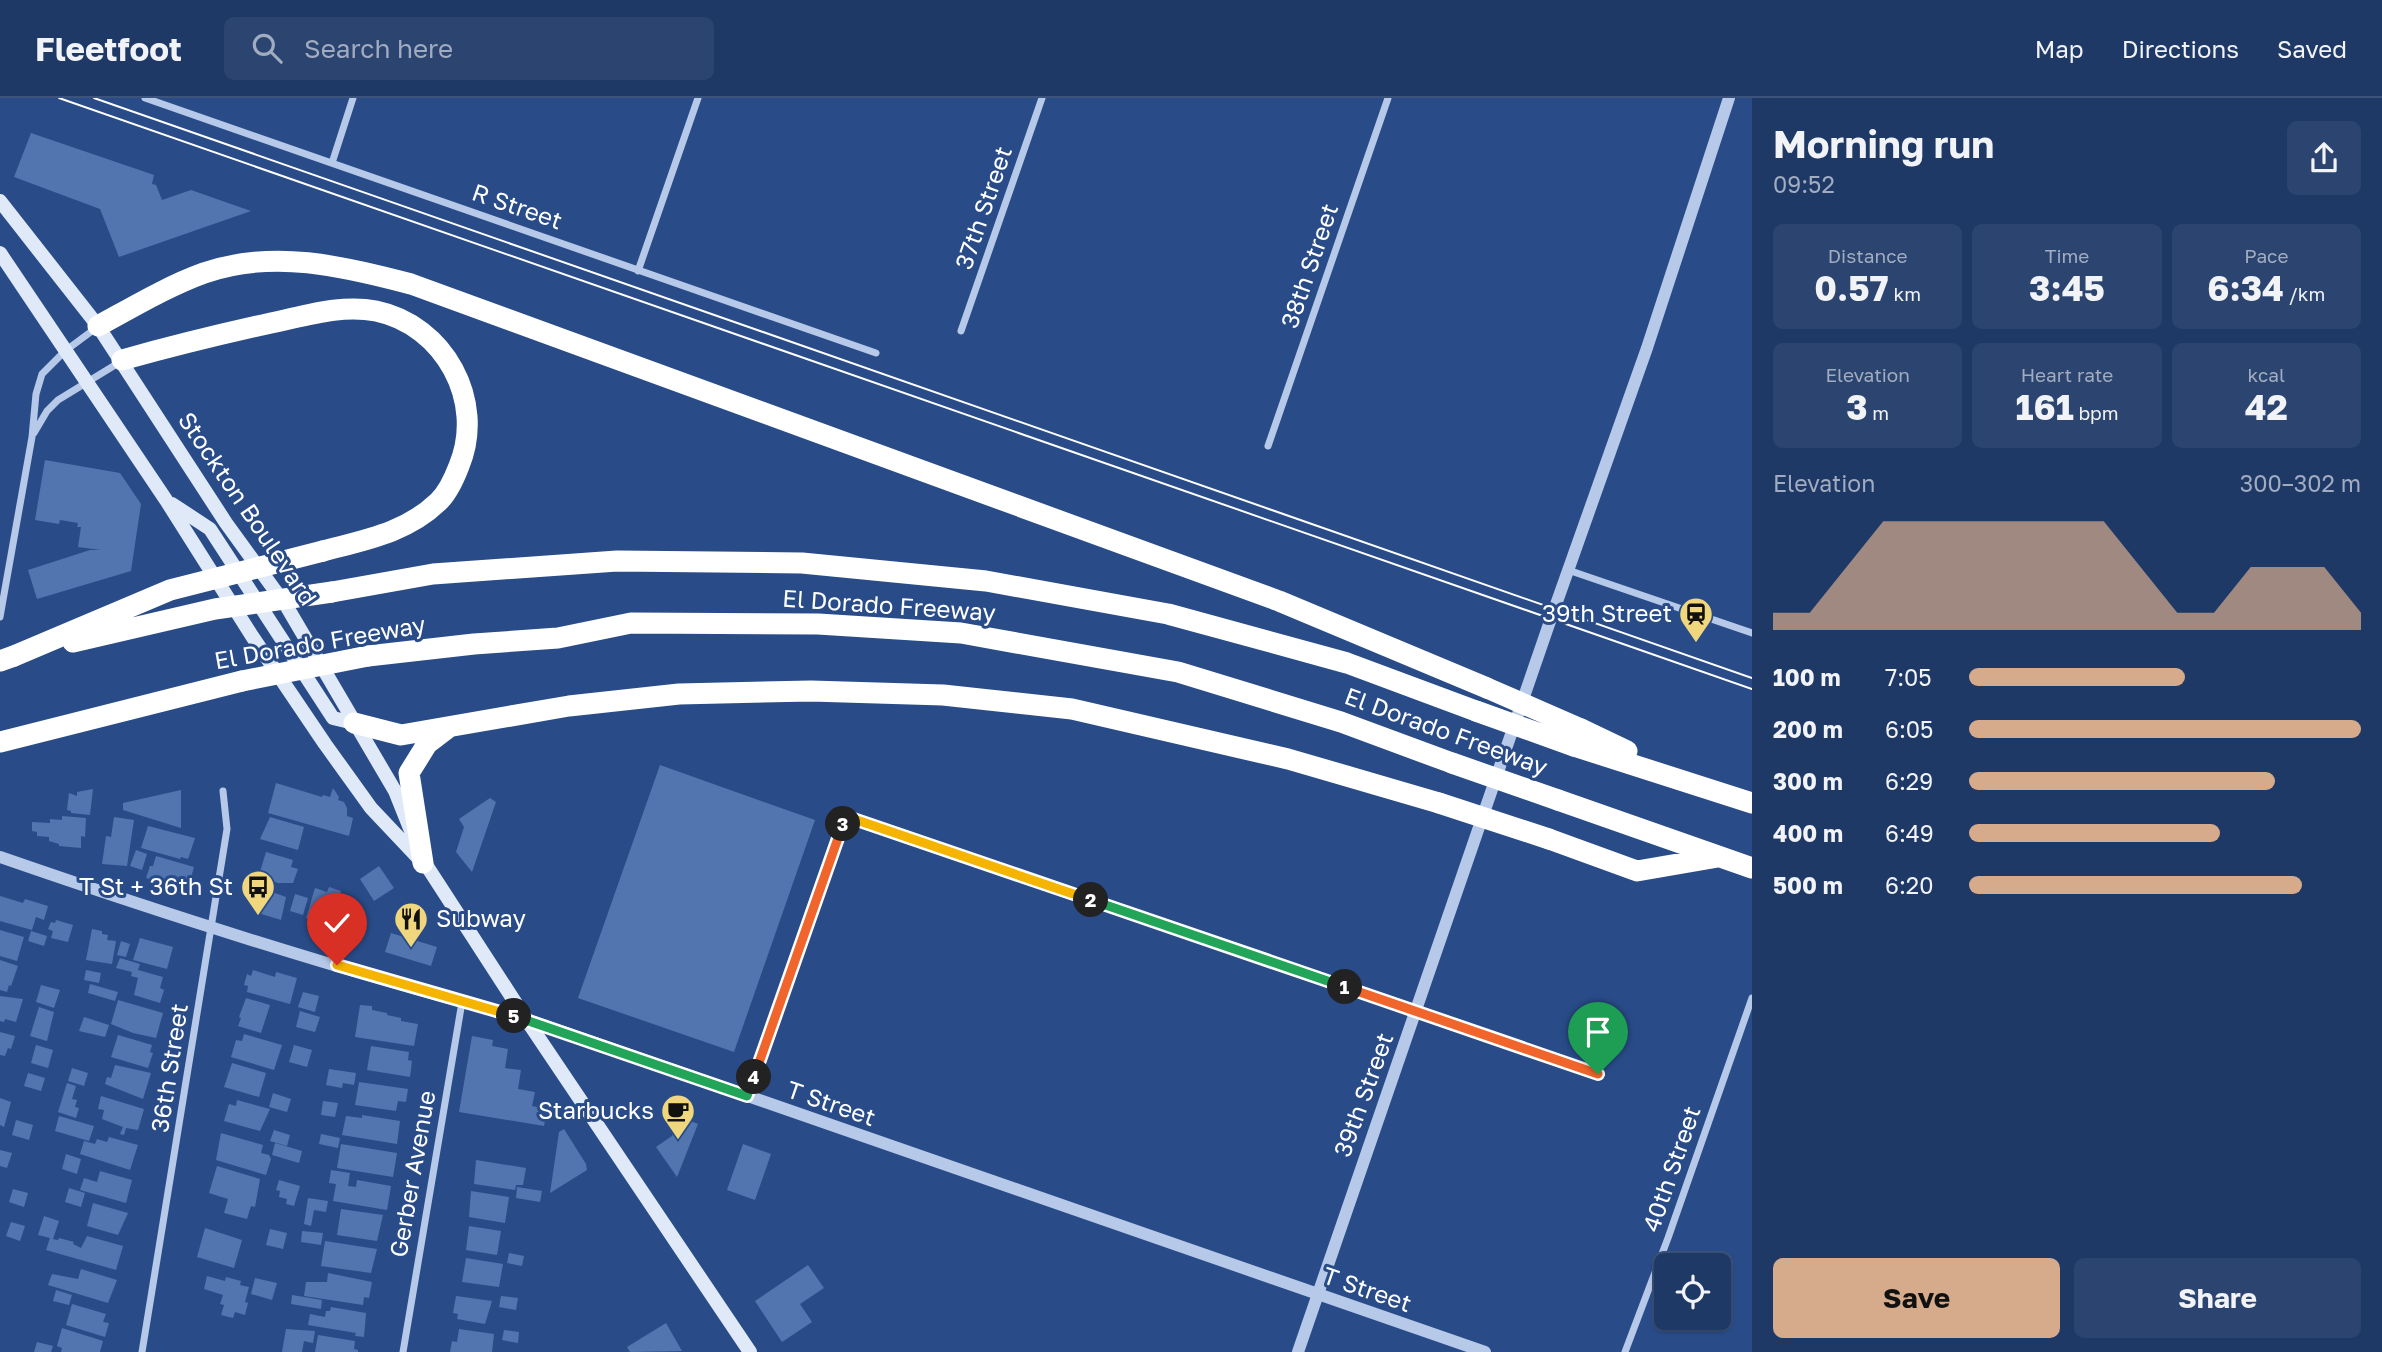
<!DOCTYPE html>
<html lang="en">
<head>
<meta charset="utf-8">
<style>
	:root { --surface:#1f3967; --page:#2c4470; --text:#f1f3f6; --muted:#a1acc0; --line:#3c537b; --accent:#d6ab8b }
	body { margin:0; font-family:"Golos Text",sans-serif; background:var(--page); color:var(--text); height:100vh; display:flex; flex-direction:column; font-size:26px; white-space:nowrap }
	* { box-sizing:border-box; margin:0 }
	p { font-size:23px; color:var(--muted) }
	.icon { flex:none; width:38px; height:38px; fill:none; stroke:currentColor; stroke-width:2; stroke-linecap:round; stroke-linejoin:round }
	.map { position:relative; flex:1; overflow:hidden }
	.details { display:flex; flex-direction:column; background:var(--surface); width:630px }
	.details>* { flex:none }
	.fabs { position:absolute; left:1654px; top:1155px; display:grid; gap:14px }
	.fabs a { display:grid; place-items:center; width:77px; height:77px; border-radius:10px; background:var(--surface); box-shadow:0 2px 5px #0004,0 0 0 2px var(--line); font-size:35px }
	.pin { position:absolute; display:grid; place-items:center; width:60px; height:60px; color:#fff; margin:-72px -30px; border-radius:50% 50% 50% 0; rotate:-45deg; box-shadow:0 0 7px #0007 }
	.pin .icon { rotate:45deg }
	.km { position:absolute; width:35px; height:35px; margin:-18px; border-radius:50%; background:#222; color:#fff; font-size:19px; line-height:35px; text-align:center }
	.round { display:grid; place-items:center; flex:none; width:74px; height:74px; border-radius:10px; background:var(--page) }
	.summary { display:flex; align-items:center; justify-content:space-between; height:119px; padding:0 21px }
	h1 { font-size:38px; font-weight:700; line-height:52px }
	.stats { display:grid; grid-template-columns:repeat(3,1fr); gap:10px; height:119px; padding:7px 21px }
	.stats div { display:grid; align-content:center; border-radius:10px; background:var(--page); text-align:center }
	.stats b { font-size:35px; font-weight:700 }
	.stats small { font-size:19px; font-weight:400 }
	.stats p { font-size:19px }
	.chart { height:196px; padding:14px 21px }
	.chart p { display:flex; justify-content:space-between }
	.chart svg { width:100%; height:126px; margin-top:7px; fill:var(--accent); opacity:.7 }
	.action { display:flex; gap:14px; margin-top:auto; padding:14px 21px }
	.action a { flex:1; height:80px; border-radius:10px; background:var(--accent); color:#111; font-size:28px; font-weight:700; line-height:80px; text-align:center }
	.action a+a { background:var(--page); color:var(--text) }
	ul { padding:0 21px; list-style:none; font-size:23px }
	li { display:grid; grid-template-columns:112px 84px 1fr; align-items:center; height:52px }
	li i { height:18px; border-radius:9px; background:var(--accent) }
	header { display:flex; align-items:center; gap:42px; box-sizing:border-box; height:98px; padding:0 35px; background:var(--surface); border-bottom:2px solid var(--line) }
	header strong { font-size:33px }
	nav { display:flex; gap:38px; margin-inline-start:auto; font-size:24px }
	.search { width:490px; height:63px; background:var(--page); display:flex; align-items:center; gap:18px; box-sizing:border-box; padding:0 24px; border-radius:10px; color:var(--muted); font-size:26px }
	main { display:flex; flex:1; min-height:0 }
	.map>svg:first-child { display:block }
	.building { fill:#5275b0 }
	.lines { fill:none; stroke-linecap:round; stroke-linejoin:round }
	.minor { stroke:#b6c9e9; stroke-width:7 }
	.tertiary { stroke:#b6c9e9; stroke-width:12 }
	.secondary { stroke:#e0e9f8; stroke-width:14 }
	.motorway { stroke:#fff; stroke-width:21 }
	.tram { stroke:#fff; stroke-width:2 }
	.motorway-bridge { stroke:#fff; stroke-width:21 }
	.split-1-casing { stroke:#fff; stroke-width:14 }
	.split-2-casing { stroke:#fff; stroke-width:14 }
	.split-3-casing { stroke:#fff; stroke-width:14 }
	.split-4-casing { stroke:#fff; stroke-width:14 }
	.split-5-casing { stroke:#fff; stroke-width:14 }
	.split-6-casing { stroke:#fff; stroke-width:14 }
	.split-1 { stroke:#f0652b; stroke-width:9 }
	.split-2 { stroke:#22a559; stroke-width:9 }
	.split-3 { stroke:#f5b400; stroke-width:9 }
	.split-4 { stroke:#f0652b; stroke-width:9 }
	.split-5 { stroke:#22a559; stroke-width:9 }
	.split-6 { stroke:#f5b400; stroke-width:9 }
	.labels { text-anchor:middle; stroke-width:6; stroke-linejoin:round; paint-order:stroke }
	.street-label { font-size:24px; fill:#fff; stroke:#294c89 }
	.poi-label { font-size:24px; fill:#fff; stroke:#294c89; text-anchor:end }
</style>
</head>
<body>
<header>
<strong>Fleetfoot</strong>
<div class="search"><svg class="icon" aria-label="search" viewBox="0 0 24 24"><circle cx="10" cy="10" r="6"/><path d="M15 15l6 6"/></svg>Search here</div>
<nav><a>Map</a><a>Directions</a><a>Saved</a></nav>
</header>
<main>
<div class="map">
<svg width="1752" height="1254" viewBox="0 0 1752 1254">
	<rect width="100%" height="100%" fill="#294c89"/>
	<!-- building -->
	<path class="building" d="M31 35 154 77 152 86 156 87 162 102 191 92 251 113 119 159 100 111 14 79Z
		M45 362 120 375 141 406 131 473 37 501 28 472 90 452H101L78 449 81 429H77L78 425 60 422 59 426 35 422Z
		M660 667 815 722 734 954 578 900Z
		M276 685 322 699 323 697 330 699 333 690 339 699 338 702 344 704 347 710V718L353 720 349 738 268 715Z
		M93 691 90 717 71 715V713L67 712 69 695 77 698V694Z
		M181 692V730L123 712V705Z
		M490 700 496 704 472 774 456 754 464 729 459 721Z
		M62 718 86 720 85 739 81 738V750L59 748V746L49 743V739L37 738V734L32 733V724L50 725V721L62 722Z
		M114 719 134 722 127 768 102 766 106 738 111 739Z
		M270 719 304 729 298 752 260 741Z
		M148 728 195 740 188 761 181 759 180 761 141 750Z
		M136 752 147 756 142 772 130 768Z
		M266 754 293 762 291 769 298 771 293 785H278L259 777Z
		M156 758 194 769 190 783 187 782 184 792 163 787V785L146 780 150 768H153Z
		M379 768 394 790 374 803 360 781Z
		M255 788 286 799 281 822 255 814 258 807 254 806 255 800 252 799Z
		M329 789 341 793 335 816 326 831 314 827 315 823 306 820 315 790 327 794Z
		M295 796 308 800 303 817 290 813Z
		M0 798 23 805 25 801 48 808 44 822 36 819 32 832 0 823Z
		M56 822 73 827 68 844 51 840 53 833 48 831 51 824 55 825Z
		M92 831 102 833V836L108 837 107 842 116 843 112 866 86 862Z
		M0 832 24 839 17 863 0 858Z
		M31 833 47 838 44 848 28 843Z
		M391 835 437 849 431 868 385 854Z
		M140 840 173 849 167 871 133 862Z
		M121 843 130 846 126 859 117 857Z
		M120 860 140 866 138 872 163 879 160 890 164 892 160 905 134 897 138 880 131 878 132 874 116 870Z
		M0 862 18 868 11 888 9 887 7 894 0 892Z
		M86 872 101 875 99 885 84 882Z
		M253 872 275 879 276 874 297 880 290 906 247 894 248 888 244 887 247 876 251 878Z
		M90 886 118 894 115 903 88 895Z
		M41 887 60 892 54 910 36 904Z
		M303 894 319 898 315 914 298 909Z
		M0 898 23 901 16 924 5 921 4 924 0 923Z
		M246 900 270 907 261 935 238 928 241 920 239 919Z
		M118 902 163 915 156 940 133 935 111 926Z
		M360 907 372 908V912L387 915V917L401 920V923L418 926 414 948 355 939Z
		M39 909 54 914 47 943 30 938Z
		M300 913 320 919 315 934 296 929Z
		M84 919 109 927 105 939 79 933Z
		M0 934 15 938 11 951 8 950 5 958 0 957Z
		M244 936 282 947 274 972 231 959 236 942 242 943Z
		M118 937 152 947 150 954 153 955 148 970 111 959Z
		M472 938 493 942 492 948 508 951 505 970 521 972 518 991 535 994 532 1008 547 1011 544 1028 459 1014Z
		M36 947 53 952 48 970 31 965Z
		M294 947 312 952 307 969 289 964Z
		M371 948 409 954 408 962 412 963 410 979 367 972Z
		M232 965 266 975 259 999 224 989Z
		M115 967 151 975 143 1001 105 986 107 979 111 980Z
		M72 970 88 975 84 988 68 983Z
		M329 971 356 975 354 987 343 985 342 990 326 987Z
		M28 975 45 980 41 993 24 988Z
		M359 984 408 991 406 1004 398 1003 396 1013 355 1007Z
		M67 985 76 988 72 1001 77 1002 75 1009 79 1010 76 1020 58 1014Z
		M273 995 291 1001 287 1014 269 1009Z
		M101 998 144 1011 138 1032 126 1030 124 1037 120 1036 123 1029 102 1021 104 1012 98 1011Z
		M0 1000 11 1004 4 1029 0 1027Z
		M237 1002 270 1011 260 1033 224 1023 229 1006 236 1008Z
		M323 1003 338 1005 335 1019 321 1017Z
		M362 1017 400 1023 397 1046 342 1037 346 1018 362 1020Z
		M59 1018 94 1028 89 1043 55 1033Z
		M680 1019 698 1026 677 1079 656 1049 672 1038Z
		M16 1022 33 1027 29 1042 12 1037Z
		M564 1031 586 1066 587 1072 550 1095 559 1034Z
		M274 1032 290 1037 287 1048 270 1043Z
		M221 1035 263 1047 261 1055 269 1057 271 1061 266 1077 216 1062Z
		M321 1036 340 1040 338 1050 319 1046Z
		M109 1039 138 1047 130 1072 80 1056 84 1043 95 1046 97 1041 107 1044Z
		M275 1045 302 1053 299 1065 272 1057Z
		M341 1046 397 1055 393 1079 337 1070Z
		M743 1046 771 1056 755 1102 727 1092Z
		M0 1052 12 1055 7 1070 0 1068Z
		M66 1056 81 1061 77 1076 62 1071Z
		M476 1062 526 1070 523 1087H516L515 1092 474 1086Z
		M217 1068 260 1081 255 1109 251 1108 247 1121 224 1115 228 1101 209 1095Z
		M331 1072 350 1075 348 1088 356 1089 357 1082 391 1088 387 1112 333 1103 336 1086 329 1085Z
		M100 1073 132 1082 126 1105 80 1092 84 1080 97 1084Z
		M279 1082 300 1088 294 1108 286 1106 287 1101 279 1099 280 1093 276 1092Z
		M517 1089 542 1093 540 1104 516 1100Z
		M69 1090 85 1095 81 1109 65 1104Z
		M13 1091 28 1095 24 1109 9 1104Z
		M471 1093 509 1099 505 1125 469 1119Z
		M308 1100 328 1103 326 1114 314 1112 311 1128 304 1126Z
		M93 1105 128 1115 118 1137 87 1128Z
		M341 1111 383 1117 377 1143 337 1137Z
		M44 1118 59 1123 53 1141 58 1142 59 1140 74 1144 73 1146 81 1150 87 1138 123 1148 116 1172 46 1152 50 1140 38 1137Z
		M11 1124 25 1128 20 1143 6 1138Z
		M469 1128 501 1133 497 1157 466 1152Z
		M205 1130 242 1142 234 1170 197 1159Z
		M270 1131 287 1135 283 1151 266 1147Z
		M302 1133 323 1135 321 1147 301 1144Z
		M325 1143 377 1151 371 1175 321 1168Z
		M509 1155 524 1158 522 1168 507 1165Z
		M466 1160 503 1166 499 1189 462 1184Z
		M808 1167 824 1190 800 1206 812 1224 782 1244 755 1203Z
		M81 1171 117 1182 108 1205 48 1187 52 1176 78 1181Z
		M328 1175 372 1184 369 1200 364 1199 363 1207 304 1198 306 1184H327Z
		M207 1178 225 1183 226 1179 241 1183 240 1187 249 1189 245 1204 248 1205 245 1217 235 1214 233 1220 221 1217 224 1207 220 1206 223 1197 204 1191Z
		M255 1180 277 1185 272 1202 251 1196Z
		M56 1192 72 1197 69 1207 53 1203Z
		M292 1197 322 1202 321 1211 291 1206Z
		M456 1198 492 1203 485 1226 457 1221 458 1216 453 1215Z
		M501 1198 518 1200 516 1212 499 1209Z
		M72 1206 106 1216 103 1224 109 1225 105 1239 66 1227Z
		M331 1209 366 1215 364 1239 355 1238 356 1235 308 1227 310 1216 325 1219 326 1213H330Z
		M666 1225 682 1253 630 1254 627 1249Z
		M62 1230 103 1243 100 1254H61L62 1250 57 1248Z
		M286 1231 315 1233 313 1245 304 1243 302 1254H282Z
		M459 1231 494 1236 492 1254H450L452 1243 457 1244Z
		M504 1232 519 1234 518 1245 502 1242Z
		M318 1237 355 1243 354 1251 358 1252V1254H315Z
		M37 1244 53 1248 51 1254H34Z"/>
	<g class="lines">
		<!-- minor -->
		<path class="minor" d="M145 0 876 255
			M332 65 353 0
			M638 173 698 0
			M961 233 1042 0
			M34 335 47 313 58 302 120 264
			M1268 348 1388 0
			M1568 472 1752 535
			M0 519 32 339 36 296 42 276 65 253 96 230
			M747 998 845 718 1598 976
			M142 1254 227 731 223 693
			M403 1254 462 904
			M1625 1254 1668 1140 1752 900"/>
		<!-- tertiary -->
		<path class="tertiary" d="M0 759C173 819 349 875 526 921L1485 1254
			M1298 1254 1548 529 1647 250 1729 0"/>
		<!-- secondary -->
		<path class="secondary" d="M0 103 98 228 226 425 287 509 395 693 411 733
			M0 155 166 402 252 538 325 646 371 710 422 764
			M172 406 210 431 333 620 354 625
			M421 759 526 921 750 1254"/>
		<!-- motorway -->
		<path class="motorway" d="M98 228C133 209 168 188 204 175 273 151 343 168 411 186L1279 503 1487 590
			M122 262C172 248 221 236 271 225 305 218 341 206 376 213 444 227 486 303 459 368 454 381 448 395 438 404 406 435 364 442 323 453
			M332 494 433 476 617 463 802 465 986 483 1168 516 1347 565 1476 613
			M368 558 474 546 558 540 631 525 818 526 961 535 1178 574 1341 624 1452 665
			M0 563 14 558
			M354 625 401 637 569 608 679 596 811 593 943 597 1072 611 1288 661 1439 705
			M1581 631 1627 653
			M0 644 242 583
			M1574 648 1752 705
			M1558 702 1752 770
			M1549 741 1637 773 1718 759
			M423 765 409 675 427 646 448 630"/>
		<!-- tram -->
		<path class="tram" d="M59 0 1752 591
			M94 0 1752 580"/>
		<!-- motorway-bridge -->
		<path class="motorway-bridge" d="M73 544 215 511 332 494
			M14 558 170 492 323 453
			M242 583 368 558
			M1487 590 1581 631
			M1476 613 1574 648
			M1452 665 1558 702
			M1439 705 1549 741"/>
	</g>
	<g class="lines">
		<!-- split-1 casing -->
		<g class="split-1-casing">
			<path id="split-1" d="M1345 889 1598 976"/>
		</g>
		<!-- split-2 casing -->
		<g class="split-2-casing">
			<path id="split-2" d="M1091 802 1345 889"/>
		</g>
		<!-- split-3 casing -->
		<g class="split-3-casing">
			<path id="split-3" d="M843 726 845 718 1091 802"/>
		</g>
		<!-- split-4 casing -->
		<g class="split-4-casing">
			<path id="split-4" d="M754 979 843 726"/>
		</g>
		<!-- split-5 casing -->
		<g class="split-5-casing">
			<path id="split-5" d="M514 918 747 998 754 979"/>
		</g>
		<!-- split-6 casing -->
		<g class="split-6-casing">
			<path id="split-6" d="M337 867 514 918"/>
		</g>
		<!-- split-1 -->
		<use href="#split-1" class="split-1"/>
		<!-- split-2 -->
		<use href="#split-2" class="split-2"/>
		<!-- split-3 -->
		<use href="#split-3" class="split-3"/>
		<!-- split-4 -->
		<use href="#split-4" class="split-4"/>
		<!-- split-5 -->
		<use href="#split-5" class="split-5"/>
		<!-- split-6 -->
		<use href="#split-6" class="split-6"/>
	</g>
	<!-- icons -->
	<defs>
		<g id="station-pin" transform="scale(1.75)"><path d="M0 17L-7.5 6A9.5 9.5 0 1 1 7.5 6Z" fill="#f0d67d" stroke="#294c89"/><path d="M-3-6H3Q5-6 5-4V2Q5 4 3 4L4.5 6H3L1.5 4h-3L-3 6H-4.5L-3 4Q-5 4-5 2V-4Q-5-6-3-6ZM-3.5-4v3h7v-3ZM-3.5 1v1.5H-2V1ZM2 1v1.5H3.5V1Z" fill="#111"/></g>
		<g id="bus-pin" transform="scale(1.75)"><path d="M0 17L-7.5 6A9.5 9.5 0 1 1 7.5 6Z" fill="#f0d67d" stroke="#294c89"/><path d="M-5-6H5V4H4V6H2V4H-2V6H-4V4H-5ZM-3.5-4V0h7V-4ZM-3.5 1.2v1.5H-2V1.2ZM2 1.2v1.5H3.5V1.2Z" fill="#111"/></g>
		<g id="restaurant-pin" transform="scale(1.75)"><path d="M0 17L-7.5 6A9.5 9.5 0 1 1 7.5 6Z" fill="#f0d67d" stroke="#294c89"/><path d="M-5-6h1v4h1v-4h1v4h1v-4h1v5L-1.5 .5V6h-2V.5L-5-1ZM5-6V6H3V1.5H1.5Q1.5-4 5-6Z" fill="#111"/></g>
		<g id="cafe-pin" transform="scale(1.75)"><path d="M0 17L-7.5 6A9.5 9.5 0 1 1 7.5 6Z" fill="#f0d67d" stroke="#294c89"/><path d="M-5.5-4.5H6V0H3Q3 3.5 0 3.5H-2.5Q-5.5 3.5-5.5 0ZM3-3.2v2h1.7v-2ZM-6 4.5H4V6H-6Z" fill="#111"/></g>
	</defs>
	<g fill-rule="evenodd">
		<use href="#station-pin" x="1696" y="516"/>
		<use href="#bus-pin" x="258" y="789"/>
		<use href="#restaurant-pin" x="411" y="821"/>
		<use href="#cafe-pin" x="678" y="1013"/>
	</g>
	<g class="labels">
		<!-- street labels -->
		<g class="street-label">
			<text transform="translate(517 109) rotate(19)" y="8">R Street</text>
			<text transform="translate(984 110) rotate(-71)" y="8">37th Street</text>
			<text transform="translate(1310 168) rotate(-71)" y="8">38th Street</text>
			<text transform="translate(247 411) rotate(56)" y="8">Stockton Boulevard</text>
			<text transform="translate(889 508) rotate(4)" y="8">El Dorado Freeway</text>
			<text transform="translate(320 545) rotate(-10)" y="8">El Dorado Freeway</text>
			<text transform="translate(1446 634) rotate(20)" y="8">El Dorado Freeway</text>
			<text transform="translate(170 970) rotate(-81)" y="8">36th Street</text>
			<text transform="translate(1364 997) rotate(-70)" y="8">39th Street</text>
			<text transform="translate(831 1006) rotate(19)" y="8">T Street</text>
			<text transform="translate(1672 1071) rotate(-71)" y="8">40th Street</text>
			<text transform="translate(413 1076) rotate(-80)" y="8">Gerber Avenue</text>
			<text transform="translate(1367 1192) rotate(19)" y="8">T Street</text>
		</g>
		<!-- poi labels -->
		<g class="poi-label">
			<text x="1672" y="524">39th Street</text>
			<text x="233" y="797">T St + 36th St</text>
			<text x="436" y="829" text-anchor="start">Subway</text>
			<text x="654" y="1021">Starbucks</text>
		</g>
	</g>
</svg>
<div class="fabs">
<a><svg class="icon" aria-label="locate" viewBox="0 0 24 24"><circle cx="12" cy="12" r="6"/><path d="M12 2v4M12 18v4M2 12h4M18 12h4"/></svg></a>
</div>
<div class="pin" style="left:1598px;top:976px;background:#1e9e55"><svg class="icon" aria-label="arrive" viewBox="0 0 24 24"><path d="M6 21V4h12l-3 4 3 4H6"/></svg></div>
<div class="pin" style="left:337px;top:867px;background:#d93025"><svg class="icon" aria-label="check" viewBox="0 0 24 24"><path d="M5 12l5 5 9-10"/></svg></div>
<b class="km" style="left:1345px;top:889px">1</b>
<b class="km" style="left:1091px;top:802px">2</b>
<b class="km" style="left:843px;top:726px">3</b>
<b class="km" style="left:754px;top:979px">4</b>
<b class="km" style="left:514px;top:918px">5</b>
</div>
<section class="details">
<div class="summary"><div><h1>Morning run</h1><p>09:52</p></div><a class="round"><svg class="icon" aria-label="share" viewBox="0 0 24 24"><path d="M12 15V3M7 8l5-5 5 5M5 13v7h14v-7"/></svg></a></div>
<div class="stats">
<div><p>Distance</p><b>0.57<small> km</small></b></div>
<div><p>Time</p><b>3:45</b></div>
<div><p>Pace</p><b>6:34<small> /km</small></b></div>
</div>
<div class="stats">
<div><p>Elevation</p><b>3<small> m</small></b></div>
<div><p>Heart rate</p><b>161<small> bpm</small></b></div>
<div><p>kcal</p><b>42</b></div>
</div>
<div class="chart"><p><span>Elevation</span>300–302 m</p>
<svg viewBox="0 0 160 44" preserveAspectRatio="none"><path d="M0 44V38L10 38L20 22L30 6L40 6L50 6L60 6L70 6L80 6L90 6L100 22L110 38L120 38L130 22L140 22L150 22L160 38V44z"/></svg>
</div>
<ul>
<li><b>100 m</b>7:05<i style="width:55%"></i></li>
<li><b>200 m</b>6:05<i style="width:100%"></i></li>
<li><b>300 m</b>6:29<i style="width:78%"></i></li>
<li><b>400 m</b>6:49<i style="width:64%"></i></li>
<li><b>500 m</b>6:20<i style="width:85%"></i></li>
</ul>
<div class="action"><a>Save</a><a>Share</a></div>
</section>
</main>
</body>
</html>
